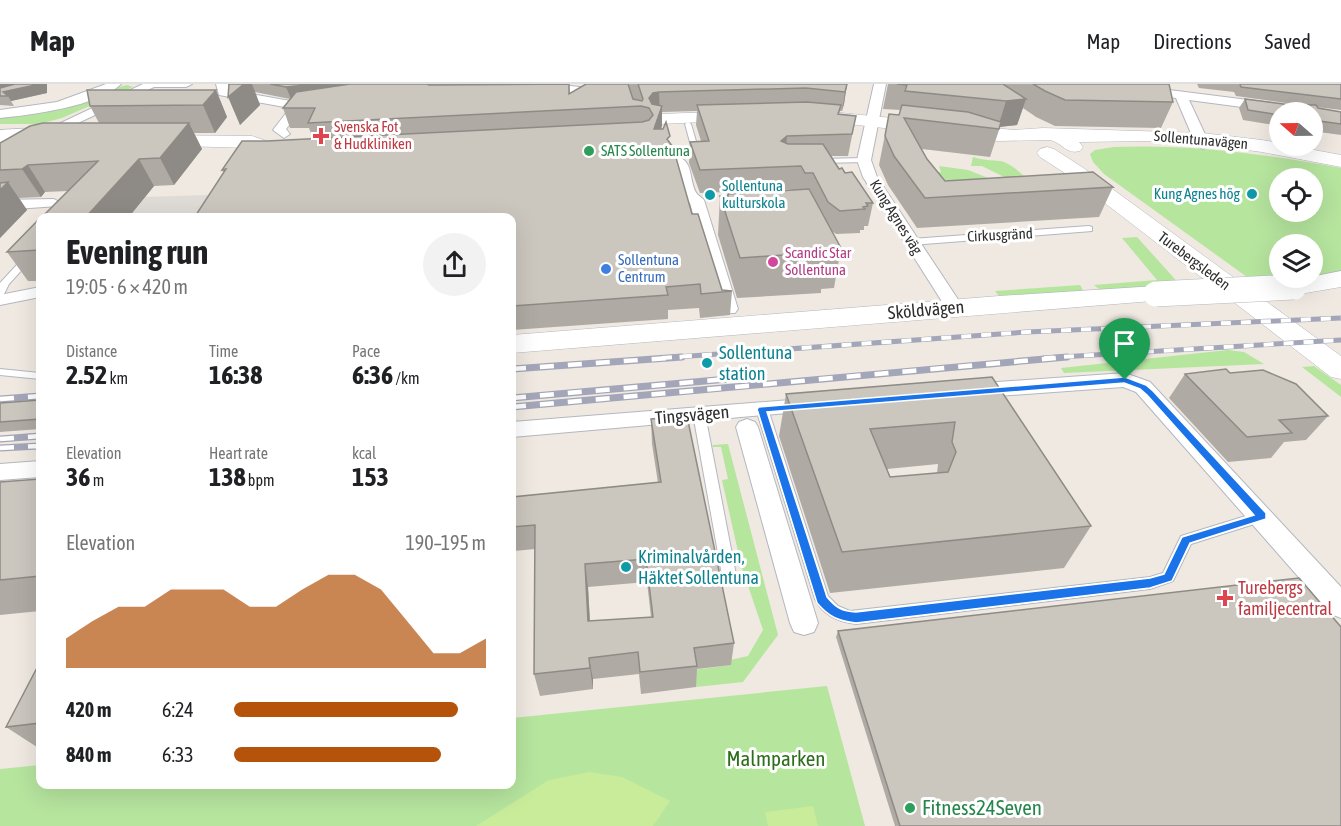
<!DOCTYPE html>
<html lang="en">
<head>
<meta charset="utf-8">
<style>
	:root { --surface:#fff; --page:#f2f2f2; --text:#202124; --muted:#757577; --line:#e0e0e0; --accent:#b45309 }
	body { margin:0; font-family:"Asap Condensed",sans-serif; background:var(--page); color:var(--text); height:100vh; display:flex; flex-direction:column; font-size:22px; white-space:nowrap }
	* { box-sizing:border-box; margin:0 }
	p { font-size:20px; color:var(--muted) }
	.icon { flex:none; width:33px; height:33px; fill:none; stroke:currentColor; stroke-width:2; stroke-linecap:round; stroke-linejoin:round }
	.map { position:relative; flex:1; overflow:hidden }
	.panel { position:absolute; left:36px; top:129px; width:480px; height:576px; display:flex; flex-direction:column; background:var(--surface); border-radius:12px; box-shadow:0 6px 24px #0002 }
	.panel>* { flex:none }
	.needle { width:39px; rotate:290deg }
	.fabs { position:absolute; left:1269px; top:18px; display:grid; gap:12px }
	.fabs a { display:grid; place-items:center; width:54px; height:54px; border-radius:50%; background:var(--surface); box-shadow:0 6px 24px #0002; font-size:30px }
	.pin { position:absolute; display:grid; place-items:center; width:51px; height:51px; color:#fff; margin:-62px -26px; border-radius:50% 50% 50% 0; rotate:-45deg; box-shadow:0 0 6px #0007 }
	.pin .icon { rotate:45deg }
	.round { display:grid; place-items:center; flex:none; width:63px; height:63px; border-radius:32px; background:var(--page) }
	.summary { display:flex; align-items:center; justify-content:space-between; height:102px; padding:0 30px }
	h1 { font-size:33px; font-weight:700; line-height:45px }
	.figures { display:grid; grid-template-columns:repeat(3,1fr); gap:9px; height:102px; padding:6px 30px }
	.figures div { display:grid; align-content:center }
	.figures b { font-size:26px; font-weight:700 }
	.figures small { font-size:16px; font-weight:400 }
	.figures p { font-size:16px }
	.chart { height:168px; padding:12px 30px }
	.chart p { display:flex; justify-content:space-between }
	.chart svg { width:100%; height:108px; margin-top:6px; fill:var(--accent); opacity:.7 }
	ul { padding:0 30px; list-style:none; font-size:20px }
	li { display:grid; grid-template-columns:96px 72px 1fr; align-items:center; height:45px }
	li i { height:15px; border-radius:8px; background:var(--accent) }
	header { display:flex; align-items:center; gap:36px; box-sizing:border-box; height:84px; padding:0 30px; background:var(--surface); border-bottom:2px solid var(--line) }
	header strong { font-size:28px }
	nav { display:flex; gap:33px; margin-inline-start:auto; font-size:21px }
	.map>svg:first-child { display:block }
	.green { fill:#b6e59e; fill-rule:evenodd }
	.pitch { fill:#c9ec9a }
	.plaza { fill:#dfdcd8 }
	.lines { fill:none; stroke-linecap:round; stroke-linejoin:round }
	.lane-casing { stroke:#b4b7c1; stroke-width:2 }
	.street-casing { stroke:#b4b7c1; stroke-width:2 }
	.secondary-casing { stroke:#b4b7c1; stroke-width:1 }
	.lane { fill:#fff; fill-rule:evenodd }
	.street { fill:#fff; fill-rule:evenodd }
	.secondary { fill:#fff; fill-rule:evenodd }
	.rail-far1-casing { stroke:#a3a6b8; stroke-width:5 }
	.rail-casing { stroke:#a3a6b8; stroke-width:7 }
	.rail-far1 { stroke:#fff; stroke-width:4; stroke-dasharray:10; stroke-linecap:butt }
	.rail { stroke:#fff; stroke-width:4.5; stroke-dasharray:14; stroke-linecap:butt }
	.secondary-bridge-casing { stroke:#b4b7c1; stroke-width:26; stroke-linecap:butt }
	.secondary-bridge { stroke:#fff; stroke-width:25 }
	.wall { fill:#afaba4; fill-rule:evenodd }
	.shaded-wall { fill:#8e8b86 }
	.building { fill:#cbc7bf; stroke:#8e8b86; stroke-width:1.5; fill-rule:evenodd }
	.route { fill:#1a73e8; stroke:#fff; stroke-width:1.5; fill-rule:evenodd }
	.health-dot { fill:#e0444e; stroke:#fff; stroke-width:2 }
	.leisure-dot { fill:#2e9e5b; stroke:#fff; stroke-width:2 }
	.culture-dot { fill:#0f9aa8; stroke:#fff; stroke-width:2 }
	.hotel-dot { fill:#d1479c; stroke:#fff; stroke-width:2 }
	.shop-dot { fill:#3f7fe0; stroke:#fff; stroke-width:2 }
	.labels { text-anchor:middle; stroke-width:6; stroke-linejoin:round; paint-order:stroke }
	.far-health-label { font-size:15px; fill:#be3a42; stroke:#fff; text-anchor:start }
	.far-street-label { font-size:15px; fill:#2e2e2e; stroke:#fff }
	.far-leisure-label { font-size:15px; fill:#27864d; stroke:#fff; text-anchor:start }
	.far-culture-label { font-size:15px; fill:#0d838f; stroke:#fff; text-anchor:start }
	.far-hotel-label { font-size:15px; fill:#b23c85; stroke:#fff; text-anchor:start }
	.far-shop-label { font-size:15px; fill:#366cbe; stroke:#fff; text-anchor:start }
	.street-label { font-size:18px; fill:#2e2e2e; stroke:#fff }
	.culture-label { font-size:18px; fill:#0d838f; stroke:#fff; text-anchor:start }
	.health-label { font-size:18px; fill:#be3a42; stroke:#fff; text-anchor:start }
	.near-park-label { font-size:21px; fill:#2c6e1b; stroke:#fff }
	.near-leisure-label { font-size:21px; fill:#27864d; stroke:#fff; text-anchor:start }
</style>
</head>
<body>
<header>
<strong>Map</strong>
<nav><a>Map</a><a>Directions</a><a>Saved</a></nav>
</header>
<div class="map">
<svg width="1341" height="742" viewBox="0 0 1341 742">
	<rect width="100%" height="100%" fill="#efe9e1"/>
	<!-- green -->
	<path class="green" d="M127 1 133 3 62 34 39 40H0V33Z
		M1113 63C1191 60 1265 70 1341 84V188L1313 193 1312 160H1280V194H1307L1254 198 1104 90 1093 78 1090 70 1095 66ZM1280 94H1312V128H1280Z
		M973 73C999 81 999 69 1024 92L1006 94 982 82H971Z
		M939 82 968 86 993 96 957 101 949 96 939 97 934 88H941Z
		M1137 153 1182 203 1100 206 1094 201 1157 196 1122 154Z
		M1080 201 1084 208 999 212 995 207Z
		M1228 266 1244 268 1264 280 1064 289 1061 284Z
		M1314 282 1341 301V313L1302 283Z
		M728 360 778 551 743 598 696 603 693 586 731 581 730 576 748 572 763 546 741 481 722 396 728 395 721 363H713L712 361Z
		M827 602 865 742H0V685L40 681V700H512V634Z"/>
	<!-- pitch -->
	<path class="pitch" d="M589 688 622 693 670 717 653 742H476L549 696Z
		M813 722 818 742H768L765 728Z"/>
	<!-- plaza -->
	<path class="plaza" d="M234 110 219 133 128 134 144 113Z"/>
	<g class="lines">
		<!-- lane casing -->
		<g class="lane-casing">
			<path id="lane" d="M688 38 691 40 700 71 693 69 685 40Z
				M864 74 868 76 867 78 819 79 815 77 819 75Z
				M1089 142 1092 143V147L911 161 907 158 911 155Z
				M37 159H40V166L9 200 3 212 0 213V199Z
				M0 285 40 289V295L0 291Z
				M762 321 768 325 828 512 838 522 850 527 1150 493 1163 489 1181 452 1262 427 1267 428 1268 432 1267 436 1191 460 1173 497 1150 505 856 540C839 538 823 531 815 515L756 325Z
				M699 326 705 330 736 491 734 495 729 497 724 495 722 491 693 330Z"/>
		</g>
		<!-- street casing -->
		<g class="street-casing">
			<path id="street" d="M106 0H121C99 22 31 31 0 34V26L57 18Z
				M143 0H192L186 3H154L59 48 54 49 48 45Z
				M216 0H228L229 6 296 18 315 17 321 21 315 25H302L286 45 290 50 284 54 273 46 290 24 219 11Z
				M551 0 599 5 629 0H648C629 15 569 16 551 0Z
				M874 0H886L871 76 877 93 963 223 960 227H948L863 93 857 76Z
				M1089 0H1122L1272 19 1278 23 1272 27 1189 16 1210 61 1203 65 1196 61 1176 14 1095 3Z
				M676 72C695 77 688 97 697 110 699 112 702 114 704 116L738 225 735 229H723L720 225 690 119 684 114 675 83 669 76Z
				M54 115 61 119 59 122 0 126V116Z
				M40 203V213L0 221V211Z
				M1125 289 1150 298 1341 503V534L1331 530 1136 308 1123 303 970 314 963 312 960 307 963 302 970 300Z
				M815 314 822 316 826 321 822 326 512 353V338Z
				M747 335 755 338 758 343 818 539 814 548 804 551 794 548 790 539 736 343 739 338Z
				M40 377V393L0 396V380Z"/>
		</g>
		<!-- secondary casing -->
		<g class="secondary-casing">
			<path id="secondary" d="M811 26 1014 46 1043 44 1202 49 1262 56 1280 59V62H1293L1341 71V83L1262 68 1202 60 1151 57 1079 58 1083 63 1080 67C1066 71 1063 59 1050 56L998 57 805 35 802 31 805 27Z
				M742 27 748 28 751 32 748 36 660 40 654 39 651 35 654 31 660 30Z
				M33 44 40 46 42 50 40 54 0 58V46Z
				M153 51 252 52 267 57 270 63 287 66 290 70 287 74 280 76 253 71 250 64 146 61 143 57 146 53Z
				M1047 63 1054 65 1085 85 1341 272V295L1331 293 1071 93 1040 73 1037 69 1040 65Z
				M1341 187V203L1294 211 1285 208 1281 203 1285 198Z
				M1156 202 1165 204 1169 210 1165 216 512 269V251L999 212Z"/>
		</g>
		<!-- lane -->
		<use href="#lane" class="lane"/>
		<!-- street -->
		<use href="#street" class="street"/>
		<!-- secondary -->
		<use href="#secondary" class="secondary"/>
		<!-- rail-far1 casing -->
		<g class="rail-far1-casing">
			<path id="rail-far1" d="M662 274 1027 248 1341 234
				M1044 274 1341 256"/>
		</g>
		<!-- rail casing -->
		<g class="rail-casing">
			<path id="rail" d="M512 285 682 273
				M512 314 762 292
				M0 315 40 312
				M512 323 1067 273
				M0 355 40 352
				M0 364 40 362"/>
		</g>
		<!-- rail-far1 -->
		<use href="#rail-far1" class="rail-far1"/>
		<!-- rail -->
		<use href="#rail" class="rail"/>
		<!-- secondary-bridge casing -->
		<g class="secondary-bridge-casing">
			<path id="secondary-bridge" d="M1156 210 1294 203"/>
		</g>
		<!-- secondary-bridge -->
		<use href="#secondary-bridge" class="secondary-bridge"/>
	</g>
	<!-- wall -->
	<path class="wall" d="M0 0 47 9 11 17 14 22 0 21Z
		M229 0H569L570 10 586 0H847L844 20 842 27H840L839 30 856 32 848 72H831L839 85 845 89 873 119 868 142H864V146H860V149L836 150 832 147 841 164 834 204 821 205V209L737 214 718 151 720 112H727L728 110 798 105 700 109 689 79 690 58 701 57 696 41 697 27 662 28 661 45 670 59 692 130 722 206 732 207 730 231 700 234 699 224 668 226V235L512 246V134L224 90 222 86 267 57 313 55 309 44H290L283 24 290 15 255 8 260 21 240 41Z
		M888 0H1169L1173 18 1161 44 1055 42 1036 33 1023 24 1017 41 1000 43 990 73 922 65 927 75 945 97 1113 103 1099 133 917 144 888 101 879 81 889 30 899 31 901 26 883 25Z
		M1197 0H1341V26L1317 23 1318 24 1341 28V51L1312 47V28H1280V42L1243 36 1239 24 1245 15 1291 21H1300L1236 12 1234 8 1199 4Z
		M216 6 227 33 215 49H194L202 65 174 101 154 102 128 134H85L68 107 45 108 41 113 19 114 27 126 0 154V59L99 39 90 22Z
		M40 134V197H28L7 168Z
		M1230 289 1328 332 1306 356 1284 358 1271 374 1228 378 1169 314 1185 290Z
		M992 293 1091 442 1064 484 830 509 779 352 786 310ZM938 380 937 389 890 393 887 385Z
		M40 316V345L0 348V319Z
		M651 335 734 559 731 581 697 585 696 603 641 610 639 590 593 595V605L540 612 534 590 535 465 514 467 512 456V413L658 399 652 360ZM647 498 651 533 590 537 588 503Z
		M40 395V527L0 531V398Z
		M838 547 1341 742H895L836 553Z
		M40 578V665L6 643Z"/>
	<!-- shaded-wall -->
	<path class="shaded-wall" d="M0 0H28L0 7Z
		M40 0H47V9L11 17 8 12 3 8Z
		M244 0H252L260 21 240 41 228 13Z
		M315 0H356L291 15 286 3Z
		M847 0 844 20 842 27 845 8Z
		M216 6 227 33 215 49 203 21Z
		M659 8 660 28 654 29 649 14 653 9Z
		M1026 15 1017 41 998 43 1006 17Z
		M662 22V42L654 66V45Z
		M189 39 202 65 174 101 160 74Z
		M787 52 785 74 781 57Z
		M139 75 154 102 128 134H85Z
		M28 81 45 108 41 113 22 85Z
		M8 98 27 126 0 154V106Z
		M585 480 588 503 591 560 588 537Z
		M589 574 593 595V605L590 584Z"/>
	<!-- building -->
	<path class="building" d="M15 0H40L3 8 8 12H0V4Z
		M229 0H244L228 13Z
		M270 0H315L286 3Z
		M350 0H427L429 1 569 0V10L586 0H628L633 15 642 17 643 15 638 0H847L845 8 806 4 692 7 659 8 653 9 649 14 652 20 662 22 654 45H663L666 38 670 52 667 55 673 63 692 130H698L722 206 732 207 701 210 700 200 666 203 668 211 512 222V134H194L226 85 222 86 242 57H267L642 38 649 36 653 31 649 24 641 22 308 39 315 24H283L296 8Z
		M897 0H1003L1026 15 1006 17 905 7 907 1Z
		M1033 0H1169L1173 18 1065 16 1045 7Z
		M1240 0H1341V15L1241 3Z
		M87 6H216L203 21 90 22Z
		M1245 15 1291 21H1316L1318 24 1341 28V40L1312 36V28H1280V31L1248 26Z
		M807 18 841 21 838 30 856 32 852 50 787 52 781 57 788 60H823L839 85 842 84 845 89 852 88 873 119H866L868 122 863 123 865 125 840 127 828 118 813 89H805L801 82 700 86 690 58 709 57 697 21Z
		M902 21 968 28 1001 38 999 45 904 34 927 75 945 97 1093 88 1113 103 925 114 894 72 885 52 889 30 899 31Z
		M43 39H189L160 74 139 75 85 134H41L98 77 28 81 22 85 0 86V59L30 42Z
		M8 98 0 106V99Z
		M809 105 841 164 826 165 828 168 740 174 720 112H728V110Z
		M40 134V166L7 168Z
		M1226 285 1230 289 1263 286 1296 300 1328 332 1279 336 1292 349 1247 353 1185 290Z
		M992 293 1091 442 842 468 786 310ZM955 338 952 358 956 368 948 388 890 393 870 345Z
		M40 316V335L0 338V319Z
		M687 332 734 559 694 564 697 582 640 588 638 568 589 574 590 584 534 590 535 441 512 443V413L661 398 651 335ZM646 475 653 533 588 537 585 480Z
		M40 395V492L0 496V398Z
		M1299 494 1341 543V742H900L838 547Z
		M40 578V639L6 643Z"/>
	<!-- route -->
	<path class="route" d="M1125 293 1146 301 1153 307 1266 429V435L1190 459 1172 497 1150 504 856 539C838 537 829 533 817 519L757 325 759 323ZM1124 299 1140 305 1147 311 1254 431 1182 453 1164 490 1150 494 856 528C842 527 836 524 827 513L767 328Z"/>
	<!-- markers -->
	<g class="health-dot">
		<path d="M318 43h6v6h6v6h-6v6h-6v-6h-6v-6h6z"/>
		<path d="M1222 505h6v6h6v6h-6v6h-6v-6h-6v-6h6z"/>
	</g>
	<g class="leisure-dot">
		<circle cx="589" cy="67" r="6"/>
		<circle cx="910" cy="724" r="6"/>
	</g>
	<g class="culture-dot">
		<circle cx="1252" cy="110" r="6"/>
		<circle cx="710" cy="111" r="6"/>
		<circle cx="707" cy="279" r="6"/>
		<circle cx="626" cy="483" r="6"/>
	</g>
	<circle class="hotel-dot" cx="773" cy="178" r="6"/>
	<circle class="shop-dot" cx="606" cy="185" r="6"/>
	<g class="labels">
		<!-- far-health labels -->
		<g class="far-health-label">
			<text x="334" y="48">Svenska Fot<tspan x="334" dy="17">&amp; Hudkliniken</tspan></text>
		</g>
		<!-- far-street labels -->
		<g class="far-street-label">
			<text transform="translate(1201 56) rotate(5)" y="5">Sollentunavägen</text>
			<text transform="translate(896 133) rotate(58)" y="5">Kung Agnes väg</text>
			<text transform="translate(1000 151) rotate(-3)" y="5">Cirkusgränd</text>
			<text transform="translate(1194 177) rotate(37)" y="5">Turebergsleden</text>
		</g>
		<!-- far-leisure labels -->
		<g class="far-leisure-label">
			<text x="601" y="72">SATS Sollentuna</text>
		</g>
		<!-- far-culture labels -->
		<g class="far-culture-label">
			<text x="722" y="107">Sollentuna<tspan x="722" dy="17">kulturskola</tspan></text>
			<text x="1240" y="115" text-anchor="end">Kung Agnes hög</text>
		</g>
		<!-- far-hotel labels -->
		<g class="far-hotel-label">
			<text x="785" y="174">Scandic Star<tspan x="785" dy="17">Sollentuna</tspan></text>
		</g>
		<!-- far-shop labels -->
		<g class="far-shop-label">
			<text x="618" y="181">Sollentuna<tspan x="618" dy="17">Centrum</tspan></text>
		</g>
		<!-- street labels -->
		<g class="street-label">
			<text transform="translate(926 226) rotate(-5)" y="6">Sköldvägen</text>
			<text transform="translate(692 331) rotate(-5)" y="6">Tingsvägen</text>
		</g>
		<!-- culture labels -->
		<g class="culture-label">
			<text x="719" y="275">Sollentuna<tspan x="719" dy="21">station</tspan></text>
			<text x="638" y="479">Kriminalvården,<tspan x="638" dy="21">Häktet Sollentuna</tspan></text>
		</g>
		<!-- health labels -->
		<g class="health-label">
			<text x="1238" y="510">Turebergs<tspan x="1238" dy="21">familjecentral</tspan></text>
		</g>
		<!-- near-park labels -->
		<g class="near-park-label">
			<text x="776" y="682">Malmparken</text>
		</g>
		<!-- near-leisure labels -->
		<g class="near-leisure-label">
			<text x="922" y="731">Fitness24Seven</text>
		</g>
	</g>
</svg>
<div class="fabs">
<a><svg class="needle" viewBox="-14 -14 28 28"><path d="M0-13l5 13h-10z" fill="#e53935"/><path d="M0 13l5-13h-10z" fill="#757577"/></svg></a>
<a><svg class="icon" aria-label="locate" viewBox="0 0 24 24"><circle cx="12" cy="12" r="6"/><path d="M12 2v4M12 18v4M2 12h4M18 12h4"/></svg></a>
<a><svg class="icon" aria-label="layers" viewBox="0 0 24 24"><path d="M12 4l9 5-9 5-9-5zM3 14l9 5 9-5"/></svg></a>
</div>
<div class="pin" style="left:1125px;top:296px;background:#1e9e55"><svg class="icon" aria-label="arrive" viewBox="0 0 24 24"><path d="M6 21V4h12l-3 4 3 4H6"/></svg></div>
<section class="panel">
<div class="summary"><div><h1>Evening run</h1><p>19:05 · 6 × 420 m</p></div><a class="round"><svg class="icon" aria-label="share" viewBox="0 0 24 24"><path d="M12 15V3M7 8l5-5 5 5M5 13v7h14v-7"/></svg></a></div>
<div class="figures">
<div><p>Distance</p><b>2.52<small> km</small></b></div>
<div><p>Time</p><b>16:38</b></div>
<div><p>Pace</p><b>6:36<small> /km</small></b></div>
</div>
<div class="figures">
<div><p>Elevation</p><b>36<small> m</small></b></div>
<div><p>Heart rate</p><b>138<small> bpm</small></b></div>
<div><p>kcal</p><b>153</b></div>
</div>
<div class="chart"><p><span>Elevation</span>190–195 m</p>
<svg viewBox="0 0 160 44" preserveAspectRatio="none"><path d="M0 44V32L10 25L20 19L30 19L40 12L50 12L60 12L70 19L80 19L90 12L100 6L110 6L120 12L130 25L140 38L150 38L160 32V44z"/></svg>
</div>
<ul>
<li><b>420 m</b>6:24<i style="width:89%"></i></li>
<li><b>840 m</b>6:33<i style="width:82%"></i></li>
</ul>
</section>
</div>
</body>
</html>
